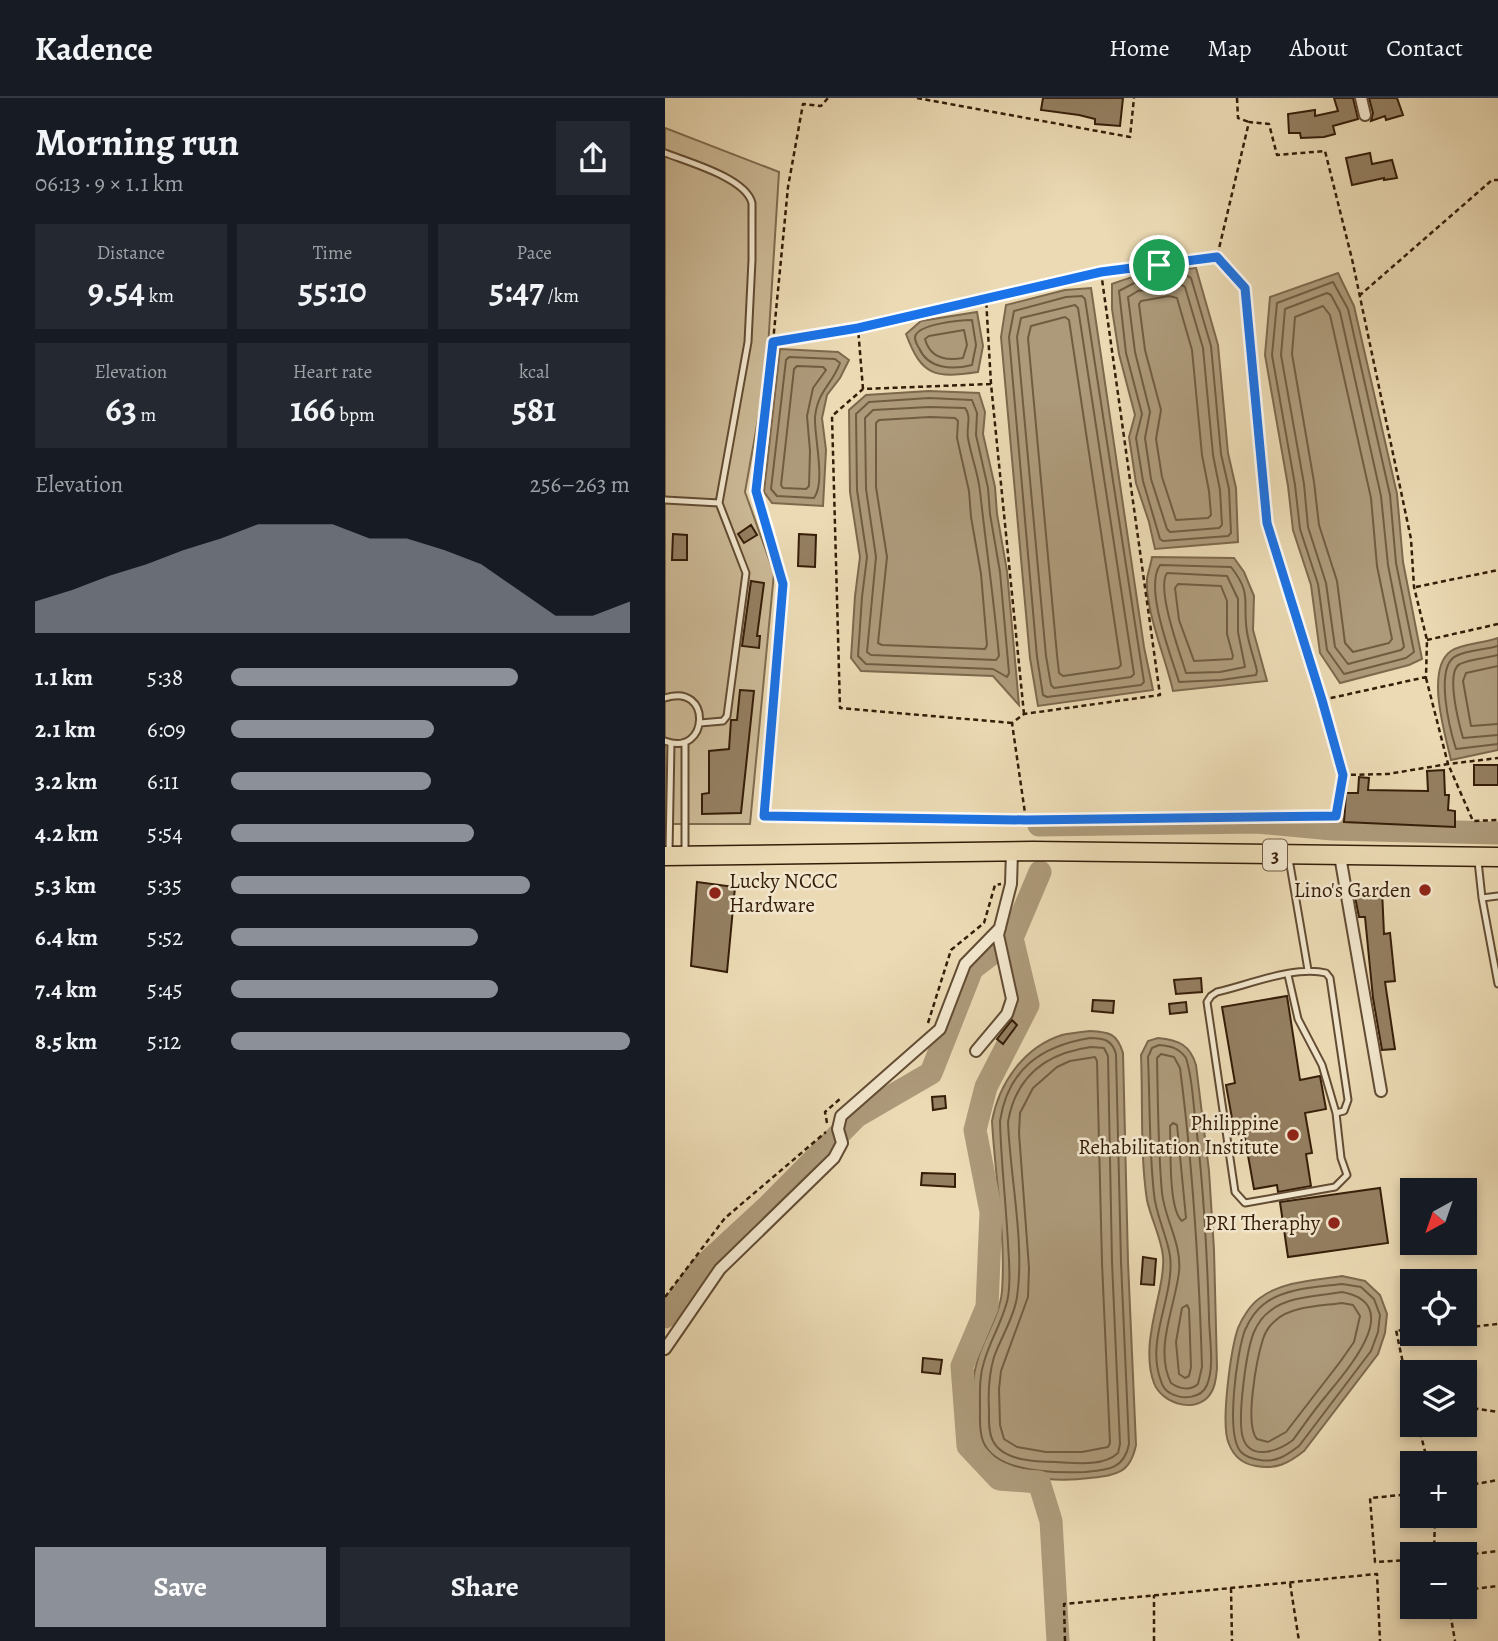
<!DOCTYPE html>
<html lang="en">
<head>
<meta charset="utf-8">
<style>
	:root { --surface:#171b24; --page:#242831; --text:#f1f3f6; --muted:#9ea1a6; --line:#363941; --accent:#8c9099 }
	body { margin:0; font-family:Alegreya,serif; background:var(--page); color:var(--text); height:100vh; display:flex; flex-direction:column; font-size:26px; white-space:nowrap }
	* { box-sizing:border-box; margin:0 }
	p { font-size:23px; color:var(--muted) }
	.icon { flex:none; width:38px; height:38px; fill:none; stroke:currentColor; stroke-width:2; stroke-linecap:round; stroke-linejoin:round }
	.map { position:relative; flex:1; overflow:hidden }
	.side { display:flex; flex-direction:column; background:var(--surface); width:665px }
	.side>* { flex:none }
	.needle { width:46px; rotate:220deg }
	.tools { position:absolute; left:735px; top:1080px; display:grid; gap:14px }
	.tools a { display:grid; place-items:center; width:77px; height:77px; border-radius:0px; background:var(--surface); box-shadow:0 4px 10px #0003; font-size:35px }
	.pin { position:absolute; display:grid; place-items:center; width:60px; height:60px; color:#fff; margin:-30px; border:4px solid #fff; border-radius:50%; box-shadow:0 2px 7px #0007 }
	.round { display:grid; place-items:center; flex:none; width:74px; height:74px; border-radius:0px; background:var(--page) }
	.headline { display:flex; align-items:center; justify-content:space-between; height:119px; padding:0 35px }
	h1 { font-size:38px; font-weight:700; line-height:52px }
	.stats { display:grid; grid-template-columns:repeat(3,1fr); gap:10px; height:119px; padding:7px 35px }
	.stats div { display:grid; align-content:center; border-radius:0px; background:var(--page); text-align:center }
	.stats b { font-size:35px; font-weight:700 }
	.stats small { font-size:19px; font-weight:400 }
	.stats p { font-size:19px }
	.chart { height:196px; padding:14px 35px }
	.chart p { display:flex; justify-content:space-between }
	.chart svg { width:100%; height:126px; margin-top:7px; fill:var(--accent); opacity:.7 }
	.primary-button { display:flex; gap:14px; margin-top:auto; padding:14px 35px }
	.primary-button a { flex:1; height:80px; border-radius:0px; background:var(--accent); color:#fff; font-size:28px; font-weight:700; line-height:80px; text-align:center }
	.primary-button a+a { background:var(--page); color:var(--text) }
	ul { padding:0 35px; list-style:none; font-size:23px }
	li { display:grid; grid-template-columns:112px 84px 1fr; align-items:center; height:52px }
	li i { height:18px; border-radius:9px; background:var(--accent) }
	header { display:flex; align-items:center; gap:42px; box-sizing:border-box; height:98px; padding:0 35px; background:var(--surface); border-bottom:2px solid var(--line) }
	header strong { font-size:33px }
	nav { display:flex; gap:38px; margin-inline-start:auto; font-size:24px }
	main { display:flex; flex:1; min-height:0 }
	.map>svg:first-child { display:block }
	.green { fill:#ccba97; stroke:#806c50; stroke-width:2 }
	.water { fill:#ad9a7a; stroke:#7d684c; stroke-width:2 }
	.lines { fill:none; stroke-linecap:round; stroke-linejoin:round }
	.shore { stroke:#715c41; stroke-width:2 }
	.river { stroke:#ad9a7a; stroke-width:23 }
	.building { fill:#947f61; stroke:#351d08; stroke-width:2 }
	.service-casing { stroke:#624c33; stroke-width:9 }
	.minor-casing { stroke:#624c33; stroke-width:14 }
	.trunk-casing { stroke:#351d08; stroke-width:21 }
	.path { stroke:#351d08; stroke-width:2.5; stroke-dasharray:5 3.5; stroke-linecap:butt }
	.service { stroke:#f2e7ce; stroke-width:5 }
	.minor { stroke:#f2e7ce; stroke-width:10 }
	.trunk { stroke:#ebdab4; stroke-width:18 }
	.route-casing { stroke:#fff; stroke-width:14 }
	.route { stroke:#1a73e8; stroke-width:9 }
	.poi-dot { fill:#8f2418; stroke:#f2e7ce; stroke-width:2.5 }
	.labels { text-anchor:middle; stroke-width:5; stroke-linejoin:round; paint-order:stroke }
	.shield { fill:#f2e7ce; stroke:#6e5a43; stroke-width:2 }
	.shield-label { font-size:19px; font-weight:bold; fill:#351d08 }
	.poi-label { font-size:21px; fill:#351d08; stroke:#f2e7ce; text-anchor:end }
</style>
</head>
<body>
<header>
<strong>Kadence</strong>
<nav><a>Home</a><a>Map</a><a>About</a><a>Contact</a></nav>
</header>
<main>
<section class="side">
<div class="headline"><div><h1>Morning run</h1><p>06:13 · 9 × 1.1 km</p></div><a class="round"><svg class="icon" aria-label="share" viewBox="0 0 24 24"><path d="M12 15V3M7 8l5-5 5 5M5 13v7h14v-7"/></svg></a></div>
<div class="stats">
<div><p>Distance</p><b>9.54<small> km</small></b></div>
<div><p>Time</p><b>55:10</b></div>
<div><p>Pace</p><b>5:47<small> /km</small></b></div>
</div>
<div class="stats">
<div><p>Elevation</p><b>63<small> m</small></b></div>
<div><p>Heart rate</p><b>166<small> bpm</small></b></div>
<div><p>kcal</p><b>581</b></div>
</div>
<div class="chart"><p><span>Elevation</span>256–263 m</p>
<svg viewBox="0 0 160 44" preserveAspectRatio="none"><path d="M0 44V33L10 29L20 24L30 20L40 15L50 11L60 6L70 6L80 6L90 11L100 11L110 15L120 20L130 29L140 38L150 38L160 33V44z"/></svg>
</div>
<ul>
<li><b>1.1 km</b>5:38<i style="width:72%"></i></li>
<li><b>2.1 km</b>6:09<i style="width:51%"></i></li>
<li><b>3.2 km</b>6:11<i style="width:50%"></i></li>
<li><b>4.2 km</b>5:54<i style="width:61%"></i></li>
<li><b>5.3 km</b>5:35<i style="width:75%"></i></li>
<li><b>6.4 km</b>5:52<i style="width:62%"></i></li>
<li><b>7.4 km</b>5:45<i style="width:67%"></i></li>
<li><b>8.5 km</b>5:12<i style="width:100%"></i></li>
</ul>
<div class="primary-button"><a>Save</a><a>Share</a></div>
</section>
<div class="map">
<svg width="833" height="1543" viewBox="0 0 833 1543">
	<rect width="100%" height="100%" fill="#ebdab4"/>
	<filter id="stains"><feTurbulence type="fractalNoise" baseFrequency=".00286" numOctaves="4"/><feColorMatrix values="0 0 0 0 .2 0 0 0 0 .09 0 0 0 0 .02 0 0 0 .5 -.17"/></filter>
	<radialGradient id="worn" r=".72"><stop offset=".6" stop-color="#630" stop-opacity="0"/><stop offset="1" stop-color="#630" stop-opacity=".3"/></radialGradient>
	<!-- green -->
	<path class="green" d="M0 30 114 74 103 250 97 299 80 394 109 475 85 726H0Z"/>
	<!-- water -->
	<path class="water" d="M531 170 553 247 563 355 571 390 573 444 490 451 484 424 471 385 464 339 470 317 454 256 447 211V186C475 175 501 172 531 170Z
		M673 175 689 208 732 396 738 464 757 561 744 567 675 585 655 555 646 487 628 432 623 388 600 257 605 199Z
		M426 190 479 549 488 592 373 608 365 560 336 239 341 207 400 192Z
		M312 214 318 248 313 274C270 280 257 279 241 236L256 223Z
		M115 251 173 254 184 262 175 280 162 297 157 320 161 352 158 408 107 405 99 394Z
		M264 293 314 295 320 314 318 336 330 389 332 416 342 473 354 607 328 578 196 573 186 560 190 498 195 459 185 394 184 312 201 297Z
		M487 459 569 460 579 474 589 498 588 532 602 583 508 593C501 561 480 512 482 481 483 474 486 466 487 459Z
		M833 540V652L786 662C780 636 760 571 786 553 796 546 820 545 833 540Z
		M425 933C444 934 452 935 458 955L463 1164 471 1347C465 1376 451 1377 425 1380 392 1384 329 1382 313 1348 307 1337 308 1323 308 1311 308 1295 307 1279 312 1264 318 1240 335 1218 337 1193 341 1137 330 1079 327 1023 334 985 359 949 397 937 406 935 416 934 425 933Z
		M493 940C514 942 525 947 531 967L544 1073 549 1152 552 1270C551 1281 550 1292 542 1300 526 1315 496 1304 489 1285 478 1255 489 1220 495 1190 497 1180 499 1169 498 1158 496 1139 486 1121 482 1102 475 1057 478 1003 476 957L483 943Z
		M677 1178 700 1183 715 1197 722 1216 720 1235 713 1256 639 1353C624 1365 611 1372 591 1368 578 1366 569 1359 564 1346 555 1327 566 1251 573 1230 577 1220 586 1206 595 1200 617 1183 652 1182 677 1178Z"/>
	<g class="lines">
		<!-- shore -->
		<path class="shore" d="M523 178 526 180 546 248 556 356 564 391 566 435 563 438 498 443 495 441 478 383 471 340 477 316 461 255 454 193 471 184Z
			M668 184 683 211 725 397 731 465 749 554 741 560 679 576 662 552 653 486 635 431 630 387 607 257 612 205Z
			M517 187 520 189 538 250 548 357 555 392 557 427 554 430 505 434 502 431 486 381 480 340 485 314 470 254 463 199 473 193Z
			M662 195 666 197 675 214 716 398 723 467 739 549 736 552 683 566 670 549 661 485 643 429 639 386 616 257 620 211Z
			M417 198 420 201 479 584 476 587 382 599 378 597 372 559 344 239 349 213 401 199Z
			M504 198 512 200 527 252 537 357 544 393 546 417 543 420 511 422 497 379 491 341 496 312 480 252 474 206 476 203Z
			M410 207 413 210 469 576 466 579 389 590 386 587 381 558 352 239 356 220Z
			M658 208 665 217 706 400 712 468 727 541 724 545 688 554 680 545 672 483 654 427 649 384 627 256 630 219Z
			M400 219 404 222 456 567 453 570 398 578 394 575 392 557 363 240 366 228Z
			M307 222 311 247 307 267C287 272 263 271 254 250 252 247 250 243 250 239 252 226 296 222 307 222Z
			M299 232 302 247 298 260C281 263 265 260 260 241L264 238Z
			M124 259 170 261 175 265C167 287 153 292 150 319 149 339 161 384 149 400L112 398 106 391 121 262Z
			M132 268 158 269 161 272 148 290 142 318 145 353 144 388 141 391 118 390 116 387 129 271Z
			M264 300 307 302 312 315 311 337 323 390 325 416 335 474 344 575 342 579 328 571 201 566 193 558 197 499 202 459 192 392 191 316 204 304Z
			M264 309 300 310C307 318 301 330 303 340 306 358 313 375 315 393 321 448 329 503 334 558L331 562 206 557 202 554 211 459 201 391 200 320 208 312Z
			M265 319 290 320 293 323 292 340 304 393 306 419 316 476 322 547 320 551 217 547 213 545 222 459 211 389V325L214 322Z
			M495 467 566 469C588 497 577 504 582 534 584 547 589 560 592 573L591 577 556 582 514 584C506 557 479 490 495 467Z
			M502 475 562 478 573 501V534L580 569 555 574 521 575C515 555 491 491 502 475Z
			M513 486 556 488 562 503V536L568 558 567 561 529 563 514 522 510 490Z
			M833 548C820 552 802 552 791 558 769 569 785 632 791 651L833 646
			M833 557C823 560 804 561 795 566 780 573 794 626 798 640L833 637
			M833 568 801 575 798 583 806 628 833 626
			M425 940C439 940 447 942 451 956L456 1164 464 1346C459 1372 442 1372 419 1374 391 1375 330 1375 318 1343 314 1333 315 1322 315 1311 315 1295 314 1279 319 1264 325 1242 339 1221 343 1199 346 1182 344 1163 343 1146 341 1105 336 1064 335 1023 343 971 376 948 425 940Z
			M494 947C506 948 514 950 521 960 528 982 528 1006 531 1028 539 1091 542 1155 544 1218 544 1239 550 1268 542 1287 536 1301 517 1302 505 1295 501 1293 497 1288 496 1283 480 1242 510 1198 505 1158 502 1137 491 1118 489 1096 484 1051 485 1004 483 959L487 950Z
			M426 949 439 950 443 958 447 1164 455 1346 453 1355C438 1369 410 1365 391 1364 372 1364 338 1363 328 1343 323 1334 324 1322 324 1312 323 1294 324 1276 329 1259 336 1239 349 1220 352 1199 360 1146 345 1078 343 1024 351 977 382 955 426 949Z
			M496 956 509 959 515 970C528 1070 534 1169 537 1269L533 1286C526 1293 514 1291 506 1285 489 1251 510 1209 514 1174 517 1146 500 1122 497 1095 493 1051 493 1005 492 960Z
			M430 959 432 963 437 1165 445 1345 443 1349 417 1354H381L352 1349 339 1341 335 1327 334 1291 336 1273 363 1199 364 1170 354 1035 355 1015 368 990 392 969 405 963Z
			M508 1025 512 1027 521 1120 517 1123C503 1111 506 1049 505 1028Z
			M677 1186 696 1189 709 1201 715 1217 713 1234 706 1253 634 1348C622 1357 611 1365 595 1362 588 1361 581 1359 576 1354 560 1337 572 1253 580 1232 584 1223 591 1212 599 1206 619 1190 653 1189 677 1186Z
			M677 1194C742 1206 681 1273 661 1298 649 1312 639 1327 628 1342 615 1352 586 1364 578 1340 572 1322 581 1253 589 1234 592 1227 598 1218 605 1213 623 1198 655 1198 677 1194Z
			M677 1205 688 1207 695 1218 689 1244 675 1264 621 1334 603 1344 592 1341C579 1327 592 1260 598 1241 600 1235 605 1227 610 1223 625 1208 657 1208 677 1205Z
			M522 1207 524 1211 526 1269 524 1278 520 1280 514 1276 511 1244 517 1210Z"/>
		<!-- river -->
		<path class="river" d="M374 727 592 724 667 731 833 735
			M347 840 363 907 321 989 310 1032 326 1114 322 1209 297 1268 303 1348 334 1381 374 1384 386 1423 393 1543
			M0 1219 36 1170 102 1109 192 1018 266 975 307 871 347 840 375 774"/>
	</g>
	<!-- building -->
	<path class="building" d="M378 0H458L455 28 430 26V21L414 17 376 12Z
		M669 0H688L693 21 668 28 670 36 659 39 636 40 635 35H624L623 16 650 12V18L673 13Z
		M704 0H732L738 17 721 22 720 18 706 23 708 15Z
		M705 55 707 66 727 62 732 80 719 82V80L687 87 681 60Z
		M86 427 92 437 79 445 73 436Z
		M8 436 22 437V462H7Z
		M134 436 151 437 150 469 133 468Z
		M86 483 99 485 92 538H95L94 550 77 548Z
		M75 592 89 593 76 715 37 716V696L44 695V653L64 651 66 622H72Z
		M809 667H833V687H809Z
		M779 672 780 697H784L783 712 790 713V729L679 724 681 695H693L694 679 704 680 703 692 763 693 762 673Z
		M32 784 70 789 62 874 26 868Z
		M717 792 719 836 725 835 730 883 720 884 730 951 717 952 708 900 700 819H694L689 794Z
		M536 880 537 894 511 896 509 882Z
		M622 898 635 982 655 978 661 1011 640 1015 647 1055 641 1056 646 1088 613 1094 612 1087 589 1091 579 1035 570 1037 561 987 570 985 557 909Z
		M428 902 449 903 448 915 427 913Z
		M521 904 522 914 505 916 504 906Z
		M347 922 352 927 338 946 332 941Z
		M280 998 281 1010 268 1012 267 999Z
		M257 1075 290 1076V1089L256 1087Z
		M715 1090 723 1145 623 1159 615 1104Z
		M478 1159 491 1161 489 1187 476 1186Z
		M258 1260 277 1262 275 1276 257 1274Z"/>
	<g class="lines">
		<!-- service casing -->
		<g class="service-casing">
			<path id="service" d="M0 55C23 64 81 80 87 105V162L83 244 54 405 81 475 62 618 58 623 35 625
				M0 402 54 405
				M0 600C48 584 44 660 0 643
				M20 644V755
				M4 754 6 645
				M624 761 643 872
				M813 763 817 800 833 798
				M817 800 833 886
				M623 877 633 921 657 967 671 1015 676 1060 682 1077 670 1089 580 1105 570 1094 542 904 546 898 552 894C583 887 631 867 661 875L665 880 683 1002 679 1013 671 1015"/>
		</g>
		<!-- minor casing -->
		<g class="minor-casing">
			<path id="minor" d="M696 0 700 17
				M675 758 716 993
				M311 953 342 916 347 901 333 837 346 786 347 753
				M0 1251 55 1171 169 1060 177 1045 173 1031 176 1018 275 931 300 866 335 830"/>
		</g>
		<!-- trunk casing -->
		<g class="trunk-casing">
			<path id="trunk" d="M0 758 368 753 833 759"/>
		</g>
		<!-- path -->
		<path class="path" d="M252 0 465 39 469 0
			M572 0 573 20 584 24
			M552 159 580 190 602 425 657 602 678 677
			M436 174 495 597 359 616 347 625 361 722 671 718 678 677 723 676 783 666 808 723 833 722
			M694 198 827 82H833
			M193 230 321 200
			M108 244 123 89 138 6 156 8 163 0
			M326 286 198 291 167 318 175 610 347 625
			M198 291 193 230 108 244 91 393 118 487 99 718 361 722
			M751 489 833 472
			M762 542 833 526
			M761 580 783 666 833 660
			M359 616 326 286 321 200 436 174 552 159 584 24 604 26 612 57 660 53 687 161 746 441 749 489 762 542 761 579 657 602
			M263 925 286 852 319 825 330 787 336 786
			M162 1025 160 1014 176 1000
			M0 1199 60 1120 161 1034
			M747 1234 731 1232 747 1308
			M757 1236 798 1240 805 1229 833 1226
			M800 1309 833 1314
			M753 1326 763 1365
			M800 1388 833 1382
			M747 1396 705 1400 710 1464 747 1462
			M769 1456 770 1418
			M800 1457 833 1453
			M625 1485 634 1543
			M566 1490 567 1543
			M800 1492 833 1488
			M784 1508 790 1543
			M400 1543 399 1506 712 1476 715 1543
			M489 1543V1497"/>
		<!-- service -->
		<use href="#service" class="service"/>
		<!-- minor -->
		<use href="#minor" class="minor"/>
		<!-- trunk -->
		<use href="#trunk" class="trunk"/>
	</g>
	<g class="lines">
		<!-- route casing -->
		<g class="route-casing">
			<path id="route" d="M552 159 580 190 602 425 657 602 678 677 671 718 361 722 99 718 118 486 91 393 108 244 193 230 436 174Z"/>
		</g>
		<!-- route -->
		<use href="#route" class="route"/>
	</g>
	<!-- markers -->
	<g class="poi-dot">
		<circle cx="760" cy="792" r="7"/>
		<circle cx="50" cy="795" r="7"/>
		<circle cx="628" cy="1037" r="7"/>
		<circle cx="669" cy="1125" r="7"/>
	</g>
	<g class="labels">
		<!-- shield labels -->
		<rect class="shield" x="598" y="741.5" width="24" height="31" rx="5"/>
		<g class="shield-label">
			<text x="610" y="764">3</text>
		</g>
		<!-- poi labels -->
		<g class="poi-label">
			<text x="64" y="790" text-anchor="start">Lucky NCCC<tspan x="64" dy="24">Hardware</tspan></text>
			<text x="746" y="799">Lino's Garden</text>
			<text x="614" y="1032">Philippine<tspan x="614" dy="24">Rehabilitation Institute</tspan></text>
			<text x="655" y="1132">PRI Theraphy</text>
		</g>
	</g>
	<rect width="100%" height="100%" filter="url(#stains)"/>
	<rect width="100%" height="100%" fill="url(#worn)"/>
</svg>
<div class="tools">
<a><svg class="needle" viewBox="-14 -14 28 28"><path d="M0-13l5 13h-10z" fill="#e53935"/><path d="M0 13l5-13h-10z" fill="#9ea1a6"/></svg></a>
<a><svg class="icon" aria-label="locate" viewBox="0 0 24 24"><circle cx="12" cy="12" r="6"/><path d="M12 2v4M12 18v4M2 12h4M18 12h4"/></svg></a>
<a><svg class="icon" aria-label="layers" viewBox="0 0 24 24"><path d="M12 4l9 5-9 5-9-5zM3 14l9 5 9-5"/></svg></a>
<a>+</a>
<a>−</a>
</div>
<div class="pin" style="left:494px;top:167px;background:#1e9e55"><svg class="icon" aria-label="arrive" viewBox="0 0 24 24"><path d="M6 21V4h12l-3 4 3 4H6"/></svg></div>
</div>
</main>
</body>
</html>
